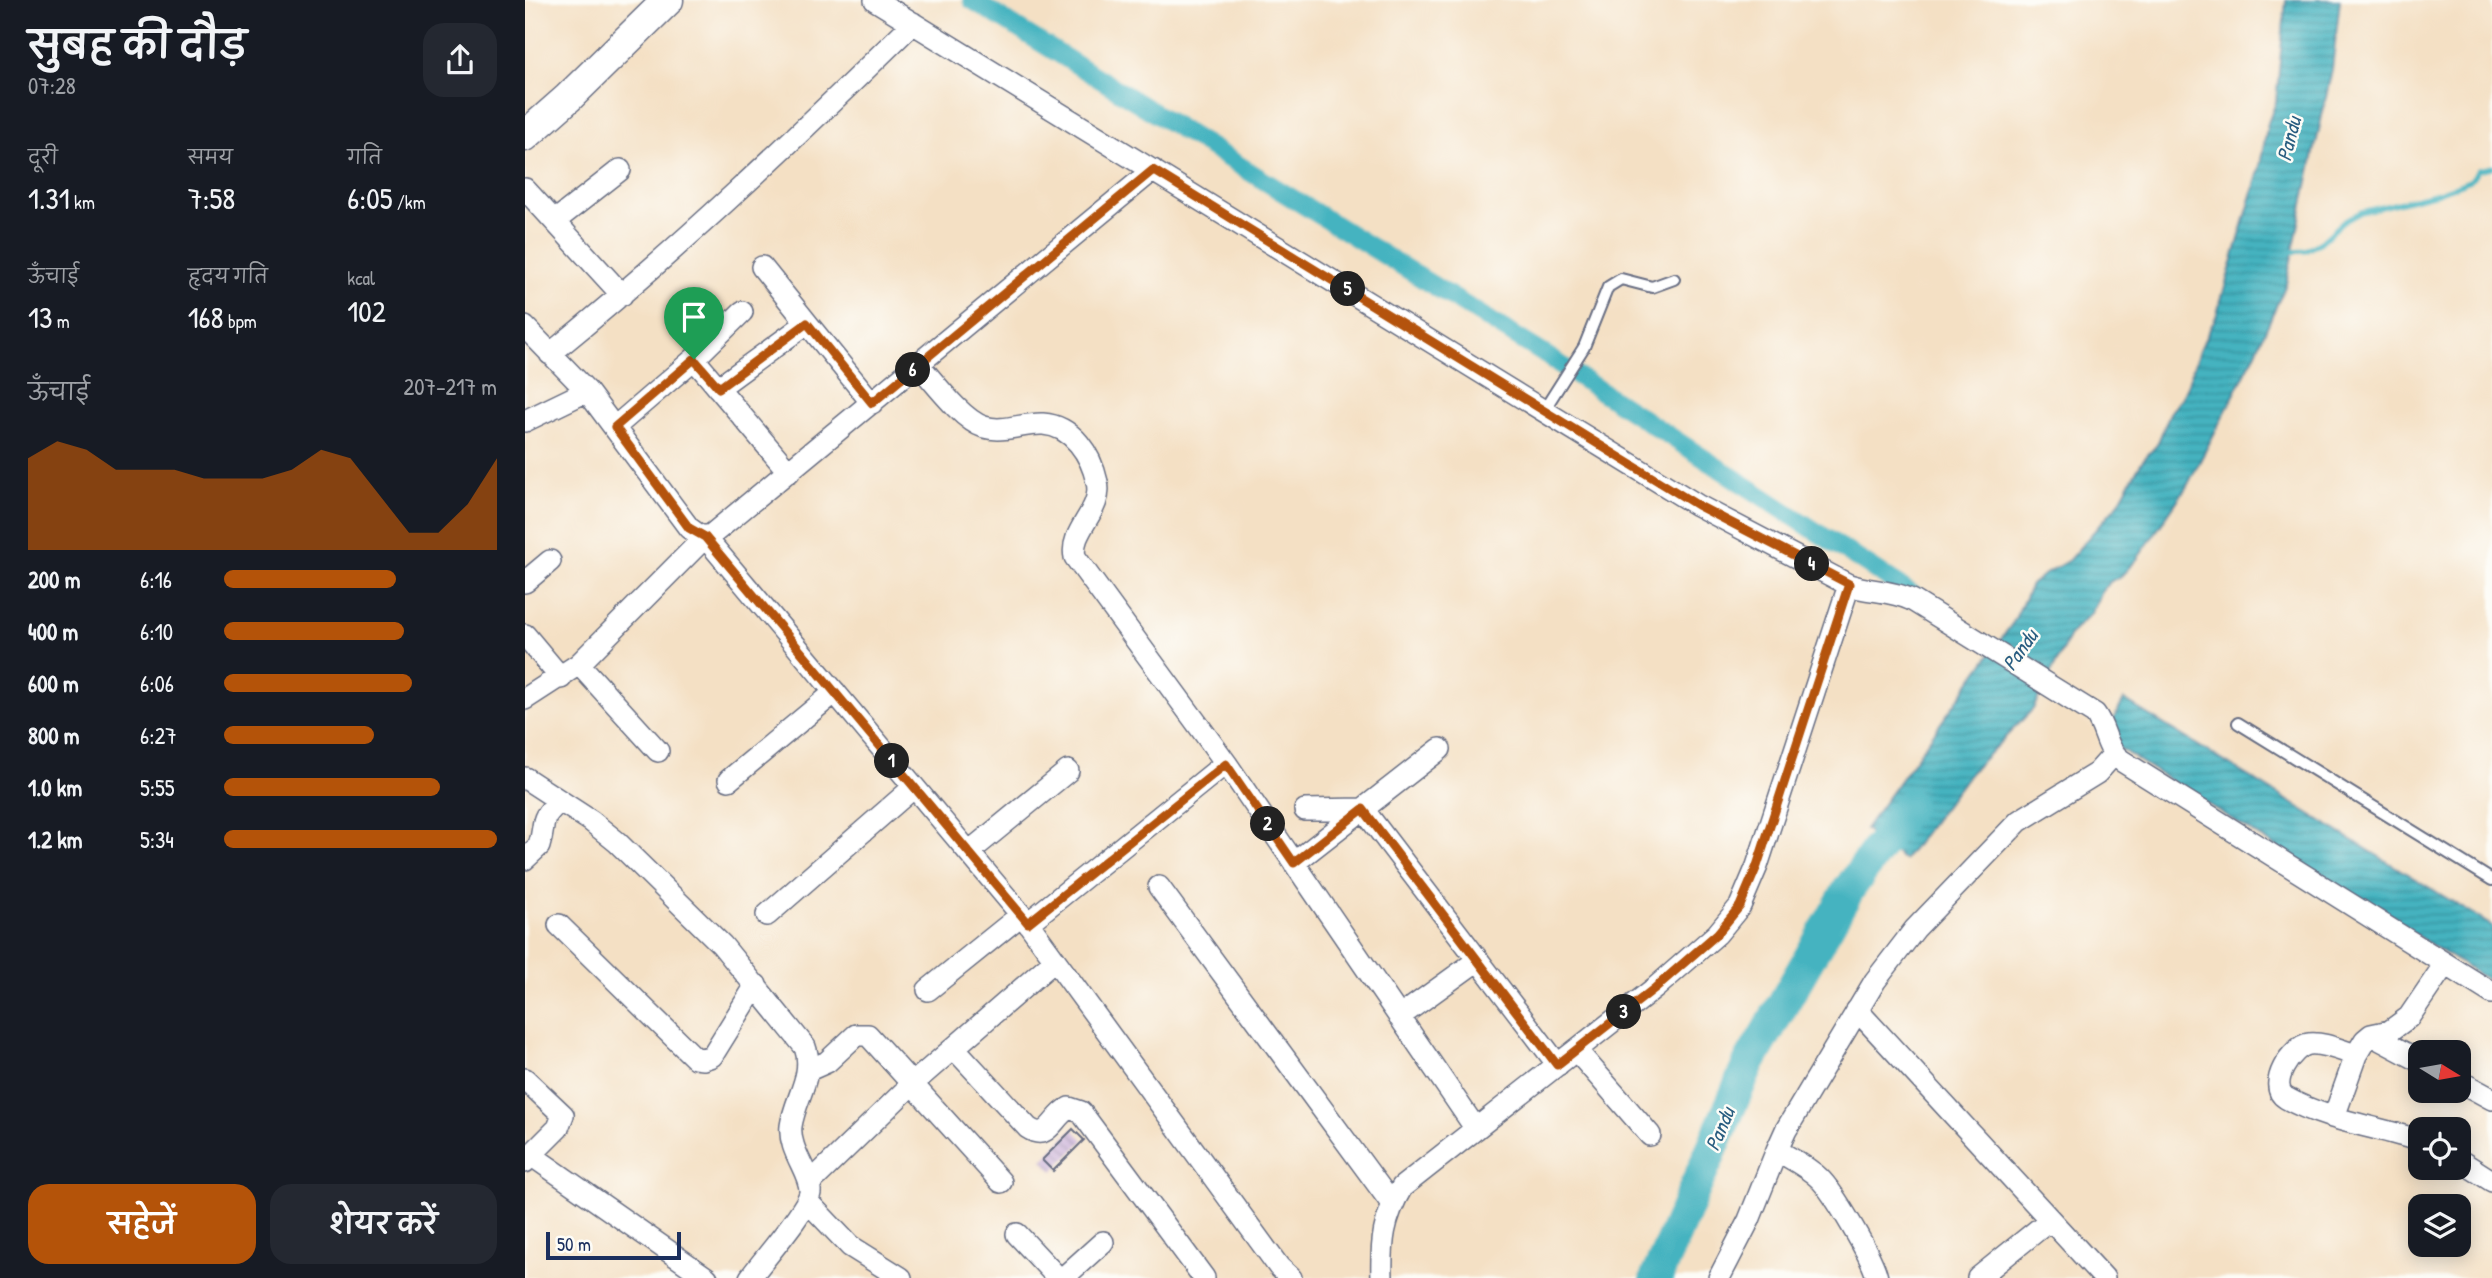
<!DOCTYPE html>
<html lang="hi">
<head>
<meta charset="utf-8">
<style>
	:root { --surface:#171b24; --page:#242831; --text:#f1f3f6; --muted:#9ea1a6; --accent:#b45309 }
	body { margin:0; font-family:"Patrick Hand","Playpen Sans Deva",sans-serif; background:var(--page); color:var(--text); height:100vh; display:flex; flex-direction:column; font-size:26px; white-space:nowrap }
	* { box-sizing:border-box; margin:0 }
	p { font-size:23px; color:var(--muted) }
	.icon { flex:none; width:38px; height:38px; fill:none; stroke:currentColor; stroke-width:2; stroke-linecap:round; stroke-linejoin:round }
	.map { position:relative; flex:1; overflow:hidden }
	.side { display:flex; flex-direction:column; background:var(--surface); width:525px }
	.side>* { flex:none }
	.needle { width:46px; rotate:101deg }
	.buttons { position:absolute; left:1883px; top:1040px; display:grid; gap:14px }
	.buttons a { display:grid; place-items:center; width:63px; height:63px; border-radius:14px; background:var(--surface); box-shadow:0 4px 18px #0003; font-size:35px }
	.scale { position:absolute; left:21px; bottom:18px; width:135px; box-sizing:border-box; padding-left:7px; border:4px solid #1b2f5e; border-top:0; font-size:19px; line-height:24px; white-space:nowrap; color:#1b2f5e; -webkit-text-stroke:5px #fdfcf7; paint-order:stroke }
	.pin { position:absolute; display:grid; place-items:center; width:60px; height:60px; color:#fff; margin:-72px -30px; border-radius:50% 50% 50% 0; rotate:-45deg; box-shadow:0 0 7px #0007 }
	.pin .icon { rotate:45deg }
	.km { position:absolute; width:35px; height:35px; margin:-18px; border-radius:50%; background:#222; color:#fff; font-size:19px; line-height:35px; text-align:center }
	.round { display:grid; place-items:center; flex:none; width:74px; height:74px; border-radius:21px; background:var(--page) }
	.overview { display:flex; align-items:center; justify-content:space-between; height:119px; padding:0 28px }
	h1 { font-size:38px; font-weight:600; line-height:52px }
	.metrics { display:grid; grid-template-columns:repeat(3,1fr); gap:10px; height:119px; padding:7px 28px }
	.metrics div { display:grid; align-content:center }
	.metrics b { font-size:30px; font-weight:600 }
	.metrics small { font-size:19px; font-weight:400 }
	.metrics p { font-size:19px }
	.chart { height:196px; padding:14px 28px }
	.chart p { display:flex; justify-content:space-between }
	.chart svg { width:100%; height:126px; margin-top:7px; fill:var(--accent); opacity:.7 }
	.primary-button { display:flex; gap:14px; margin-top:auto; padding:14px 28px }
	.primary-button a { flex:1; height:80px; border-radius:21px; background:var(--accent); color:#fff; font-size:28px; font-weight:600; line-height:80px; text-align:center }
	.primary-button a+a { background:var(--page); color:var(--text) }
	ul { padding:0 28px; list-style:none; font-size:23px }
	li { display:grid; grid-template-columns:112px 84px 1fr; align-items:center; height:52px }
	li i { height:18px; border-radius:9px; background:var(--accent) }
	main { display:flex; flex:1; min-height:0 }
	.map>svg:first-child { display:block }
	.water { fill:url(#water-rules); stroke:#30718f; stroke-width:2 }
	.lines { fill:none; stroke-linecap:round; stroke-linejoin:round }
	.stream { stroke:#44b3c0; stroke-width:5 }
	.canal { stroke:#44b3c0; stroke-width:19 }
	.river { stroke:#44b3c0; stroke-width:33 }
	.building { fill:url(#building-back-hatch) }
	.lane-casing { stroke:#676d82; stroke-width:14 }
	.street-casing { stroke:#676d82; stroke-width:24 }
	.secondary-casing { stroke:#676d82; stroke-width:33 }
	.lane { stroke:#fff; stroke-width:10 }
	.street { stroke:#fff; stroke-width:21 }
	.secondary { stroke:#fff; stroke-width:30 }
	.route-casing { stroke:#fff; stroke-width:14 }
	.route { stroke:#b45309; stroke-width:9 }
	.labels { text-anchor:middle; stroke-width:5; stroke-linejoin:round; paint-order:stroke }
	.water-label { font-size:21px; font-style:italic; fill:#295d80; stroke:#fdfcf7 }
</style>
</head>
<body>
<main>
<section class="side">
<div class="overview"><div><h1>सुबह की दौड़</h1><p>07:28</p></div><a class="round"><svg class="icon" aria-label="share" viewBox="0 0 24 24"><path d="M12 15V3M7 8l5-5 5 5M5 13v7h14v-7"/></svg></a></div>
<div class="metrics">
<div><p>दूरी</p><b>1.31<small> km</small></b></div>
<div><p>समय</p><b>7:58</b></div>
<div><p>गति</p><b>6:05<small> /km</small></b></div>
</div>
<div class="metrics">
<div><p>ऊँचाई</p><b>13<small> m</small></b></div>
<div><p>हृदय गति</p><b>168<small> bpm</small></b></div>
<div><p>kcal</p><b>102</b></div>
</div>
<div class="chart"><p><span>ऊँचाई</span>207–217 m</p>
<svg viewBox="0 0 160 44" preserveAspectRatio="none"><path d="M0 44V12L10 6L20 9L30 16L40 16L50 16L60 19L70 19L80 19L90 16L100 9L110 12L120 25L130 38L140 38L150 28L160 12V44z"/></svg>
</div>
<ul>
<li><b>200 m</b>6:16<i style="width:63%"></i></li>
<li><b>400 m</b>6:10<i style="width:66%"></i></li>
<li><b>600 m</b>6:06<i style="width:69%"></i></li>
<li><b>800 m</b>6:27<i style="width:55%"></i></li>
<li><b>1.0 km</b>5:55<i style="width:79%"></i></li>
<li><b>1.2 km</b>5:34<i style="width:100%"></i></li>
</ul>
<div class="primary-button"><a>सहेजें</a><a>शेयर करें</a></div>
</section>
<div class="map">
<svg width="1967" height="1278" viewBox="0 0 1967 1278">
	<defs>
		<pattern id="water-rules" width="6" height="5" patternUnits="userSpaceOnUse" patternTransform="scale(1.75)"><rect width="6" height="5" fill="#44b3c0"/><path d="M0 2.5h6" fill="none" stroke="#38929f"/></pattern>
		<pattern id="building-back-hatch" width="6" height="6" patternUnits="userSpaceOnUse" patternTransform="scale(1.75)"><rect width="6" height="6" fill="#c4a7d5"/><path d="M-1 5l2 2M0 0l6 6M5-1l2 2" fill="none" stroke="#9e88b0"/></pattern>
	</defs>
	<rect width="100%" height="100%" fill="#fdfcf7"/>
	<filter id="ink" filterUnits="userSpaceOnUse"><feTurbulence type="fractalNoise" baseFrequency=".0143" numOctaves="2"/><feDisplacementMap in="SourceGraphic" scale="14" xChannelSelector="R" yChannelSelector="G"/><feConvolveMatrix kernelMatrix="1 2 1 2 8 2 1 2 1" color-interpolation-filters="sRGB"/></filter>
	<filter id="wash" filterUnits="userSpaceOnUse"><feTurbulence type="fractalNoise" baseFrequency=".00686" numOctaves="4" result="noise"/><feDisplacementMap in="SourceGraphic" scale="28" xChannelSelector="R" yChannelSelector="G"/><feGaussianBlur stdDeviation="1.57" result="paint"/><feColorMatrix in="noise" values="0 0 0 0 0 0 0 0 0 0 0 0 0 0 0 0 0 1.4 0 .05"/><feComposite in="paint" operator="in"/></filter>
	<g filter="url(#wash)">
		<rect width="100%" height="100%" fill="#f4e0c4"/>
		<!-- water -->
		<path class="water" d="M1761 0H1815L1807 69 1761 284 1729 356 1691 430 1662 486 1633 529 1612 559 1596 576 1586 581 1579 588 1566 613 1546 633 1508 709 1443 775 1379 860 1340 829 1489 621 1506 585 1517 576 1544 560 1593 504 1617 461 1632 445 1645 413 1656 399 1662 386 1674 351 1691 317 1734 171 1743 123 1751 102Z
			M1599 700 1967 926V983L1578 738Z"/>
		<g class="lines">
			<!-- stream -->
			<path class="stream" d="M1763 252 1781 251 1796 242 1818 222 1836 212 1913 193 1946 180 1953 170 1967 167"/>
			<!-- canal -->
			<path class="canal" d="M447 0 1019 354 1390 596"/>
			<!-- river -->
			<path class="river" d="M1131 1278 1224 1063 1324 889 1384 805"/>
		</g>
		<g id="blocks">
			<!-- building -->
			<path class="building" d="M548 1129 559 1140 528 1171 517 1160Z"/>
		</g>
	</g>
	<g filter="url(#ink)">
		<use href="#blocks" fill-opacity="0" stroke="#676d82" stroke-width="2"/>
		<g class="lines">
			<!-- lane casing -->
			<g class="lane-casing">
				<path id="lane" d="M1019 410 1059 347 1083 287 1096 279 1127 287 1149 279
					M1713 723 1967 880"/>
			</g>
			<!-- street casing -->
			<g class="street-casing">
				<path id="street" d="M350 0 1172 505 1324 585C1345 592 1366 590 1387 600L1570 714C1582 730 1580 749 1597 761L1967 993
					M0 189 97 295
					M30 221 95 170
					M237 267 282 323
					M0 327 62 391 164 528 175 536H185L628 170
					M25 354C152 251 271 138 388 23
					M169 359 264 472
					M394 365C410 383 437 420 459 427 479 433 498 423 518 424 548 426 566 455 572 482 579 510 544 530 550 557L701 763 951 1129
					M193 388 282 323 347 403
					M0 421 62 391
					M90 427 169 359 217 312
					M0 582 25 561
					M0 635 36 678
					M54 664 133 751
					M0 699 54 664 180 537 503 923 754 1267 766 1278
					M0 778 66 821 92 842 197 945 280 1047C290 1075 270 1098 266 1126 263 1151 287 1174 285 1193 282 1210 237 1261 225 1278
					M204 780 310 692
					M780 810 838 809 1033 1065
					M444 852 543 771
					M0 859 14 846C22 821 12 821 35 801
					M769 863 915 749
					M634 887 867 1204
					M242 915 389 787
					M503 923 701 763
					M34 925 170 1058 178 1059 187 1056 231 985
					M403 990 496 915
					M1332 1010 1579 1278
					M874 1017 953 960
					M1846 1035 1895 1061
					M429 1048 503 1128C524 1142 527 1117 544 1108L556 1112 679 1278
					M1051 1050 1125 1135
					M284 1070 302 1062 331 1035H343L476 1182
					M0 1079 38 1115 33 1128 6 1155
					M1934 1081 1967 1099
					M1809 1117 1831 1055
					M1895 1141C1851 1126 1802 1121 1761 1098 1741 1086 1767 1046 1784 1044 1798 1042 1817 1051 1831 1055L1840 1040 1846 1035 1865 1031 1884 1017 1920 964
					M1934 1160 1967 1181
					M0 1162 6 1155 182 1278
					M284 1184 386 1085 530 960
					M282 1201 325 1246 376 1278
					M492 1234 533 1278
					M538 1278 578 1242
					M857 1278C856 1242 858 1219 877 1187L1130 988 1192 934 1215 906 1232 866 1324 585
					M1194 1278 1224 1220 1252 1150
					M1352 1278C1349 1260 1308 1191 1294 1178 1282 1166 1266 1159 1252 1150L1261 1130 1350 981 1390 929 1494 821 1572 773 1588 755
					M1453 1278 1525 1220"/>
			</g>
			<!-- secondary casing -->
			<g class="secondary-casing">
				<path id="secondary" d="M0 136 43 98 143 0"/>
			</g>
			<!-- lane -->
			<use href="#lane" class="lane"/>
			<!-- street -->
			<use href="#street" class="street"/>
			<!-- secondary -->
			<use href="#secondary" class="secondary"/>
		</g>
	</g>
	<g class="lines" filter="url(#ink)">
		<!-- route casing -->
		<g class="route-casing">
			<path id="route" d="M628 170 1172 505 1324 584 1232 866 1215 906 1192 934 1130 988 1032 1065 838 809 769 863 701 764 503 923 180 537 164 528 90 427 169 359 194 388 282 323 347 403Z"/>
		</g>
		<!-- route -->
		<use href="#route" class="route"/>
	</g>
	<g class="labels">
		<!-- water labels -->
		<g class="water-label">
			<text transform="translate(1764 139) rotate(-76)" y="7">Pandu</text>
			<text transform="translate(1495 650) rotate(-55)" y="7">Pandu</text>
			<text transform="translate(1195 1129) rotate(-67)" y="7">Pandu</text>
		</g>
	</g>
</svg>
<div class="buttons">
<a><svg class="needle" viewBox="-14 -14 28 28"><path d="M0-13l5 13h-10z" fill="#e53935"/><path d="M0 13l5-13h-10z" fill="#9ea1a6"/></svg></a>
<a><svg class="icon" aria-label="locate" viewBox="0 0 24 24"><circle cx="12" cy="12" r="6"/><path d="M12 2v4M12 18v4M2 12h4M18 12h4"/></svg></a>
<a><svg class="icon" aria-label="layers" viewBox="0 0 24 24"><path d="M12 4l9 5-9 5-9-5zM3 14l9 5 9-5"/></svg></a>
</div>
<div class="scale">50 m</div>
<div class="pin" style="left:169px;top:359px;background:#1e9e55"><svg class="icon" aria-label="arrive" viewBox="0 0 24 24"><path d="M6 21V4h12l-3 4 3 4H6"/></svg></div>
<b class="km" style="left:367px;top:761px">1</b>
<b class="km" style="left:743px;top:824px">2</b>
<b class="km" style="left:1099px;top:1012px">3</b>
<b class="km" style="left:1287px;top:564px">4</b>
<b class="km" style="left:823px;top:289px">5</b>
<b class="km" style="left:388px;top:370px">6</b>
</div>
</main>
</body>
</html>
